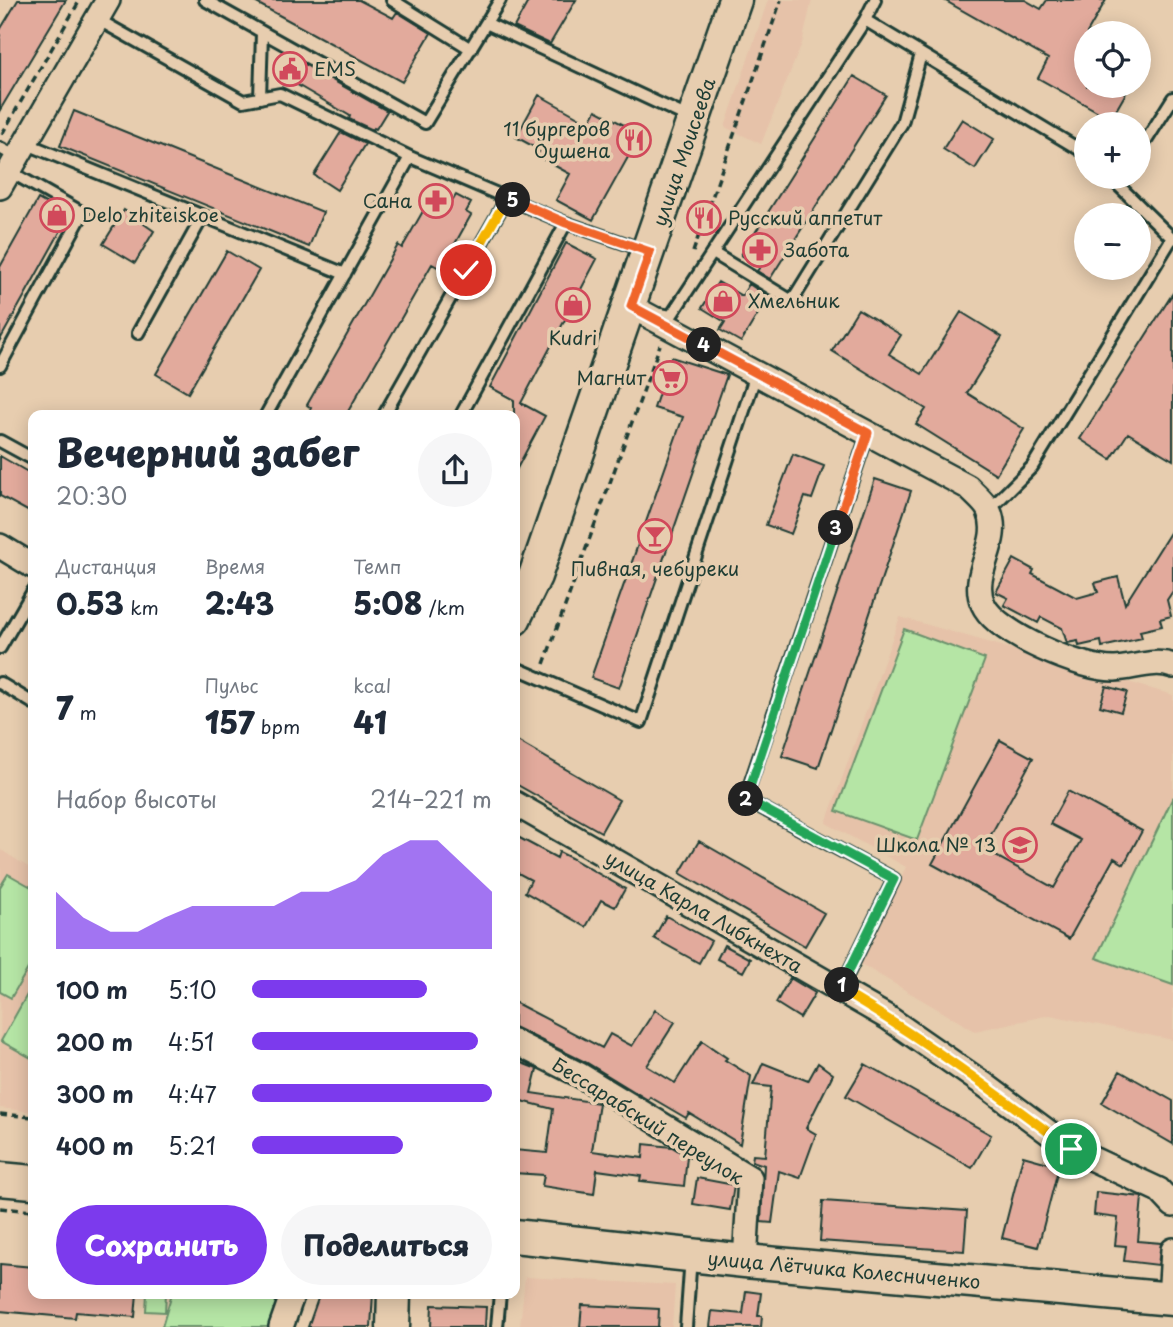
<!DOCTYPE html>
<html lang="ru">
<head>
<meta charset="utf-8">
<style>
	:root { --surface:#fff; --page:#f6f6f7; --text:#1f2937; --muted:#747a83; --accent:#7c3aed }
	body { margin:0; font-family:"Playpen Sans",sans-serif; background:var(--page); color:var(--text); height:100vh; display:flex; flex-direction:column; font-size:26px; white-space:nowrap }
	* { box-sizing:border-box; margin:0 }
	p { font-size:23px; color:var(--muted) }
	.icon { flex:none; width:38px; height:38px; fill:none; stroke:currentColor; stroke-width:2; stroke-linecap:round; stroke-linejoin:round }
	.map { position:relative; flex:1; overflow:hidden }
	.side { position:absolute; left:28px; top:410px; width:492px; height:889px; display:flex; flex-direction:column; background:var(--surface); border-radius:14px; box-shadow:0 4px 18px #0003 }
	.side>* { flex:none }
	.controls { position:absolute; left:1074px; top:21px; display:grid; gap:14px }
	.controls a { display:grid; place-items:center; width:77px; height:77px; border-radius:50%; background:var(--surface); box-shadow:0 4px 18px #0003; font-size:35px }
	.pin { position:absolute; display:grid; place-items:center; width:60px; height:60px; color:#fff; margin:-30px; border:4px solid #fff; border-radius:50%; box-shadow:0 2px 7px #0007 }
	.km { position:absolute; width:35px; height:35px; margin:-18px; border-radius:50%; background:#222; color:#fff; font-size:19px; line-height:35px; text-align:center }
	.round { display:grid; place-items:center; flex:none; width:74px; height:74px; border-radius:37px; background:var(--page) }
	.head { display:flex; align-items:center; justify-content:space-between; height:119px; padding:0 28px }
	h1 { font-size:38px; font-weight:800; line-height:52px }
	.figures { display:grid; grid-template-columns:repeat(3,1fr); gap:10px; height:119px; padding:7px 28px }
	.figures div { display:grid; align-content:center }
	.figures b { font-size:30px; font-weight:800 }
	.figures small { font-size:19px; font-weight:400 }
	.figures p { font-size:19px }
	.chart { height:196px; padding:14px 28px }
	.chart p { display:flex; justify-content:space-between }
	.chart svg { width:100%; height:126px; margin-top:7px; fill:var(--accent); opacity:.7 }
	.cta { display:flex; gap:14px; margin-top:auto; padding:14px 28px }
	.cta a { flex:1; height:80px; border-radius:42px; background:var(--accent); color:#fff; font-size:28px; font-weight:800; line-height:80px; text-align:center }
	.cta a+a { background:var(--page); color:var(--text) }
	ul { padding:0 28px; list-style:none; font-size:23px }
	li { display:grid; grid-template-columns:112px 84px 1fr; align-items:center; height:52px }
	li i { height:18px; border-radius:9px; background:var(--accent) }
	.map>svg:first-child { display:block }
	.built { fill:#e6c2a9 }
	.green { fill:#b5e5a5; stroke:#6a916c; stroke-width:2 }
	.building { fill:#e2aa9c; stroke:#1f3d34; stroke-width:2 }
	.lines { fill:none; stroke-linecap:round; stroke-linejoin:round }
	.lane-casing { stroke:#1f3d34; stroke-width:16 }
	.street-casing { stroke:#1f3d34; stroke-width:28 }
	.secondary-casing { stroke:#1f3d34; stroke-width:37 }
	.path { stroke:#1f3d34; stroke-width:3.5; stroke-dasharray:7 5; stroke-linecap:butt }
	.lane { stroke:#e7cdaf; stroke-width:10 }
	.street { stroke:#e7cdaf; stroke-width:23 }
	.secondary { stroke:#e7cdaf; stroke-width:32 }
	.split-1-casing { stroke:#fff; stroke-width:14 }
	.split-2-casing { stroke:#fff; stroke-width:14 }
	.split-3-casing { stroke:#fff; stroke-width:14 }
	.split-4-casing { stroke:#fff; stroke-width:14 }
	.split-5-casing { stroke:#fff; stroke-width:14 }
	.split-6-casing { stroke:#fff; stroke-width:14 }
	.split-1 { stroke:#f5b400; stroke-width:9 }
	.split-2 { stroke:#22a559; stroke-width:9 }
	.split-3 { stroke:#22a559; stroke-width:9 }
	.split-4 { stroke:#f0652b; stroke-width:9 }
	.split-5 { stroke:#f0652b; stroke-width:9 }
	.split-6 { stroke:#f5b400; stroke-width:9 }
	.labels { text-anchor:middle; stroke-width:7; stroke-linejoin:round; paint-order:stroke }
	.poi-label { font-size:19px; fill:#1f3d34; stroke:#e7cdaf; text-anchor:start }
	.street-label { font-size:19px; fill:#1f3d34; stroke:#e7cdaf }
</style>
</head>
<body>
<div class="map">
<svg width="1173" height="1327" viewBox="0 0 1173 1327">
	<rect width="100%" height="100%" fill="#e7cdaf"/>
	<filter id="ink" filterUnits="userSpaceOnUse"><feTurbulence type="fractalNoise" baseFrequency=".0143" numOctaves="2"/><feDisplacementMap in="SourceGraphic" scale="14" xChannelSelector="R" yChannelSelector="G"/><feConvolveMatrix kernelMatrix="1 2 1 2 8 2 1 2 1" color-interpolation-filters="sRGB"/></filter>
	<g filter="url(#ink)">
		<!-- built -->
		<path class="built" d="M768 0H812L802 43 761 144 725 127Z
			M900 617 1173 695V1040L1050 1015 975 1031 859 963 906 867 826 823Z
			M1 850 33 870V1112L0 1108Z
			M525 1277 675 1285 672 1327H520Z"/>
		<!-- green -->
		<path class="green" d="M904 629 985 659 917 840 836 811Z
			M1173 797V985L1096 958Z
			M8 874 33 888V960L11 998 0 992V887Z
			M33 984V1059L1 1041Z
			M147 1293H166L165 1312 146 1311Z
			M172 1293H287L275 1327H162Z"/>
		<!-- building -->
		<path class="building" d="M18 0H66L0 110V30Z
			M251 0H359L393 18 397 12 431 33 402 82Z
			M529 0H576L550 44 514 27Z
			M944 0H1025L1041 9 1047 0H1106L1087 33V86H1130L1111 119 1038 78 1048 59Z
			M293 58 387 111 376 129 374 128 373 130 349 119 350 116 282 76Z
			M854 76 886 95 770 279 757 271 760 267 741 255Z
			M539 95 589 123 596 110 641 134 593 220 556 200 570 174 537 156 540 150 516 137Z
			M74 111 323 212 309 247 60 146Z
			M962 119 994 139 975 169 943 149Z
			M341 132 365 144 337 190 314 175Z
			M435 190 453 200 456 195 471 203 466 212 471 215 441 269 432 264 346 415H307L311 408 307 405 398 245 402 248Z
			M38 199 69 216 0 340V267Z
			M124 210 154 231 135 263 103 244Z
			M566 243 597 259 521 403 545 416 514 474V400L490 387Z
			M227 251 259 270 188 393 156 374Z
			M718 282 742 296 749 284 768 297 741 342 720 330 725 322 702 308Z
			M1173 293V460L1128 433 1111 459 1080 439Z
			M858 309 901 335 889 354 922 374 961 312 1002 337 967 393 1024 429 996 474 916 424 926 409 832 351Z
			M671 357 727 375 619 688 591 678 683 417 654 408Z
			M793 454 824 466 812 499 805 497 791 534 766 525Z
			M0 456 33 475V514L0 496Z
			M875 479 911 491 818 768 782 756Z
			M1173 528V591L1167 600 1171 616 1160 619 1162 626 1140 631 1142 638 1102 647 1101 641 1079 646 1078 641 1067 643 1062 628 1041 617 1038 623 1004 605 1008 598 996 592 1014 559 1034 570 1032 574 1077 598 1098 592 1095 583 1118 577 1125 604Z
			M1106 686 1127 692 1121 712 1100 706Z
			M514 739 619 800 601 832 514 783Z
			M1000 740 1033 758 983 849 1054 888 1081 840 1050 824 1068 791 1142 831 1124 864 1114 858 1069 939 932 864Z
			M514 835 557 858 559 852 571 858 625 889 615 907 601 900 586 927 525 892 531 880 514 871Z
			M699 841 824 913 805 946 680 873Z
			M666 916 711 941 699 963 654 938Z
			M724 945 750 959 743 972 717 959Z
			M790 978 815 993 800 1018 776 1003Z
			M514 1002 602 1048 610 1034 632 1046 655 1010 675 1022 647 1066 675 1083 702 1041 727 1058 725 1060 751 1076 740 1144 689 1113 686 1118 650 1097 648 1100 587 1063 514 1027Z
			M514 1060 537 1069 531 1093 599 1103 592 1151 643 1158 644 1144 672 1147 687 1156 684 1186 640 1181 641 1176 597 1170 594 1194 542 1186 544 1175 514 1173V1150L547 1153 553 1109 514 1099Z
			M763 1063 808 1081 818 1063 833 1074 806 1128 816 1134 800 1178 779 1171 772 1223 761 1222 764 1165 752 1161 753 1155 765 1156 771 1087 753 1085Z
			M865 1064 991 1135 972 1168 846 1096Z
			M1120 1071 1173 1101V1144L1102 1103Z
			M1023 1156 1059 1166 1038 1247 1002 1238Z
			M697 1178 734 1185 730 1210 693 1204Z
			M1096 1192 1142 1197 1138 1241 1161 1243 1158 1265 1124 1261 1126 1246 1115 1245 1118 1218 1094 1215Z
			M823 1201 967 1211 964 1251 820 1241Z
			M0 1264 33 1267V1293H137L135 1317 76 1312 75 1318 0 1311Z
			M746 1291 761 1293 758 1316H762L761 1327H710L712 1311 743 1314Z
			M320 1293H373L371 1327H308Z
			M432 1305 486 1307 485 1327H431Z
			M582 1305 659 1309 658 1327H580Z"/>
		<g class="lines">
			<!-- lane casing -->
			<g class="lane-casing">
				<path id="lane" d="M205 0 425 123 500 0
					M392 0 471 49
					M97 19 243 101 280 94 410 157 566 223 644 250
					M865 20 1087 154
					M486 23 690 118
					M260 98 262 33
					M25 143 345 274
					M0 148 17 157
					M1139 152 1173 98
					M1110 177 1173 239
					M713 253 792 301 902 123 921 54
					M660 314 671 316 865 20 875 0
					M138 333 203 216
					M0 366 83 213 9 171
					M266 415 410 157
					M384 415 507 198
					M461 415 566 223
					M0 441 33 459
					M989 510 1032 467 1172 238
					M0 648 33 591
					M514 667 641 722 756 374
					M0 683 33 703
					M840 990 894 879 745 799 868 433
					M497 1327 500 1293
					M686 1327 691 1256"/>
			</g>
			<!-- street casing -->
			<g class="street-casing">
				<path id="street" d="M0 187 108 0
					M630 306 968 487C974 494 986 503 989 511 1003 544 969 572 983 604 996 634 1083 670 1115 669 1134 668 1155 659 1173 666
					M0 546 33 566
					M514 803 887 1017 985 1085 1071 1149 1159 1190 1173 1205
					M514 1042 580 1075 750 1178 745 1261
					M1170 1299 1173 1250
					M281 1327 293 1293"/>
			</g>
			<!-- secondary casing -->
			<g class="secondary-casing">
				<path id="secondary" d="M514 619 535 576 735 0
					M0 1179 33 1182
					M514 1236 745 1261 1173 1299
					M393 1327 394 1293"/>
			</g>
			<!-- path -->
			<path class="path" d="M2 134 80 0
				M693 252 781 0
				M544 664 660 345
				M0 1114 33 1117
				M0 1208 33 1211"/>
			<!-- lane -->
			<use href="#lane" class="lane"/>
			<!-- street -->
			<use href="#street" class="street"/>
			<!-- secondary -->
			<use href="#secondary" class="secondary"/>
		</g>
	</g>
	<g class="lines" filter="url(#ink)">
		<!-- split-1 casing -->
		<g class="split-1-casing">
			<path id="split-1" d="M842 985 840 990C921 1037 996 1093 1071 1149"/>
		</g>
		<!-- split-2 casing -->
		<g class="split-2-casing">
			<path id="split-2" d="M746 799 894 879 842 985"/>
		</g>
		<!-- split-3 casing -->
		<g class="split-3-casing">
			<path id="split-3" d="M746 799 836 528"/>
		</g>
		<!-- split-4 casing -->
		<g class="split-4-casing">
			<path id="split-4" d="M704 345 868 433 836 528"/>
		</g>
		<!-- split-5 casing -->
		<g class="split-5-casing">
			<path id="split-5" d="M513 200 566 223 650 252 631 306 704 345"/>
		</g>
		<!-- split-6 casing -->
		<g class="split-6-casing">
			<path id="split-6" d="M466 270 507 198 513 200"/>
		</g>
		<!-- split-1 -->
		<use href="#split-1" class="split-1"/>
		<!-- split-2 -->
		<use href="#split-2" class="split-2"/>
		<!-- split-3 -->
		<use href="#split-3" class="split-3"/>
		<!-- split-4 -->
		<use href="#split-4" class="split-4"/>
		<!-- split-5 -->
		<use href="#split-5" class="split-5"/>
		<!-- split-6 -->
		<use href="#split-6" class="split-6"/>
	</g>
	<!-- icons -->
	<defs>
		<g id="civic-ring" transform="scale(1.75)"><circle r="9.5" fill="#e7cdaf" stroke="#d1495b" stroke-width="1.5"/><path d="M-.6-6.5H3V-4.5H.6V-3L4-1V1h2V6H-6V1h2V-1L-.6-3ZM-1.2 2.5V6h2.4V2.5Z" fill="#d1495b"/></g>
		<g id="restaurant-ring" transform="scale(1.75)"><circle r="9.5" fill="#e7cdaf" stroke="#d1495b" stroke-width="1.5"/><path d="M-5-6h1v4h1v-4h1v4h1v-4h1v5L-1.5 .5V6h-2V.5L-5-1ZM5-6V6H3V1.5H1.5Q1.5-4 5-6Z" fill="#d1495b"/></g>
		<g id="pharmacy-ring" transform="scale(1.75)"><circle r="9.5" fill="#e7cdaf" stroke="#d1495b" stroke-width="1.5"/><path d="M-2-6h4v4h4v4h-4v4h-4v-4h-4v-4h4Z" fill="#d1495b"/></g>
		<g id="shop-ring" transform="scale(1.75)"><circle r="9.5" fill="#e7cdaf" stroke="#d1495b" stroke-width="1.5"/><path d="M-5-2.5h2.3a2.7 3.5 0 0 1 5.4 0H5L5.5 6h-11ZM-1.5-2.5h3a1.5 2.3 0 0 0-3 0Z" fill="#d1495b"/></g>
		<g id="supermarket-ring" transform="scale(1.75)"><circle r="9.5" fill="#e7cdaf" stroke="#d1495b" stroke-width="1.5"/><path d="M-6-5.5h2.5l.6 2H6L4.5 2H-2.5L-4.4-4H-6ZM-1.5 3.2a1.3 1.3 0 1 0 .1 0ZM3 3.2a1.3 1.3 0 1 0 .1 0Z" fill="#d1495b"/></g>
		<g id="bar-ring" transform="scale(1.75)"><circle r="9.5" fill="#e7cdaf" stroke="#d1495b" stroke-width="1.5"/><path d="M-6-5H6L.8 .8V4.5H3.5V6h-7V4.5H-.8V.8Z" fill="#d1495b"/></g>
		<g id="school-ring" transform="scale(1.75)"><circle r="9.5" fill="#e7cdaf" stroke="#d1495b" stroke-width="1.5"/><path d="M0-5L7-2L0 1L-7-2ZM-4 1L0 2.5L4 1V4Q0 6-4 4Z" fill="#d1495b"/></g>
	</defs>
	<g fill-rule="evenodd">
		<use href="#civic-ring" x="290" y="69"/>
		<use href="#restaurant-ring" x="634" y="140"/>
		<use href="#pharmacy-ring" x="436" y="201"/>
		<use href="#shop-ring" x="57" y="215"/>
		<use href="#restaurant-ring" x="704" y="218"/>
		<use href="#pharmacy-ring" x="760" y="250"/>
		<use href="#shop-ring" x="723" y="301"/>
		<use href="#shop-ring" x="573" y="305"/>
		<use href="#supermarket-ring" x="670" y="378"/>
		<use href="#bar-ring" x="655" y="536"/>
		<use href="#school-ring" x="1020" y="845"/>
	</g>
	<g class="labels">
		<!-- poi labels -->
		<g class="poi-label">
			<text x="314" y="76">EMS</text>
			<text x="610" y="136" text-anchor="end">11 бургеров<tspan x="610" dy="22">Оушена</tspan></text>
			<text x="412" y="208" text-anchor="end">Сана</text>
			<text x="82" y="222">Delo zhiteiskoe</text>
			<text x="728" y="225">Русский аппетит</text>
			<text x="784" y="257">Забота</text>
			<text x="748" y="308">Хмельник</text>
			<text x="573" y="345" text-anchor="middle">Kudri</text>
			<text x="646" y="385" text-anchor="end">Магнит</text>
			<text x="655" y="576" text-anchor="middle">Пивная, чебуреки</text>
			<text x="996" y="852" text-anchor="end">Школа № 13</text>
		</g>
		<!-- street labels -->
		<g class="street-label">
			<text transform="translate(684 152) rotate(-71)" y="7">улица Моисеева</text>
			<text transform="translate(704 912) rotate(30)" y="7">улица Карла Либкнехта</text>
			<text transform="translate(648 1121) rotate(32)" y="7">Бессарабский переулок</text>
			<text transform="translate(844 1270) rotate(5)" y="7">улица Лётчика Колесниченко</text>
		</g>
	</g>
</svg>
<div class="controls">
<a><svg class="icon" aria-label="locate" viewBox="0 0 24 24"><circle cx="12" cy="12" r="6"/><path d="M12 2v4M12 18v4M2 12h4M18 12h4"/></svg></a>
<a>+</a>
<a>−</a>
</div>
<div class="pin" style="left:1071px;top:1149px;background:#1e9e55"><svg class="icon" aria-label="arrive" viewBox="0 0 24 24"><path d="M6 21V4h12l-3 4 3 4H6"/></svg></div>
<div class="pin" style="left:466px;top:270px;background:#d93025"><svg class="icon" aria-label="check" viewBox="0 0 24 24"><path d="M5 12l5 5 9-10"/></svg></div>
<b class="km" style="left:842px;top:985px">1</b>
<b class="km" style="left:746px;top:799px">2</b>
<b class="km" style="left:836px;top:528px">3</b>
<b class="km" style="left:704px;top:345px">4</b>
<b class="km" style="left:513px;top:200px">5</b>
<section class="side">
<div class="head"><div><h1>Вечерний забег</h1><p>20:30</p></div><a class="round"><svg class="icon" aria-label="share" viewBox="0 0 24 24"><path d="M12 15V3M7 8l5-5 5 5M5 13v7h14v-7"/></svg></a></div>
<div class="figures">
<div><p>Дистанция</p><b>0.53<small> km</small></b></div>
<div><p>Время</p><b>2:43</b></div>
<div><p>Темп</p><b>5:08<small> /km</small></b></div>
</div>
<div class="figures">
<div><b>7<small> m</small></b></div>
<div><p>Пульс</p><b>157<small> bpm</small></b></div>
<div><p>kcal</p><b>41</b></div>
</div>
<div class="chart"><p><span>Набор высоты</span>214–221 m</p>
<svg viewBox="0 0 160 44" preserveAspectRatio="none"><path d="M0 44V24L10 33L20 38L30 38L40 33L50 29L60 29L70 29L80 29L90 24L100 24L110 20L120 11L130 6L140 6L150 15L160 24V44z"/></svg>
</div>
<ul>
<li><b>100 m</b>5:10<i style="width:73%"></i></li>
<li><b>200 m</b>4:51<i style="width:94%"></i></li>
<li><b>300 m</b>4:47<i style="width:100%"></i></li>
<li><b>400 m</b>5:21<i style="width:63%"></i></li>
</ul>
<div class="cta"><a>Сохранить</a><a>Поделиться</a></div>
</section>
</div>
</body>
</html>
